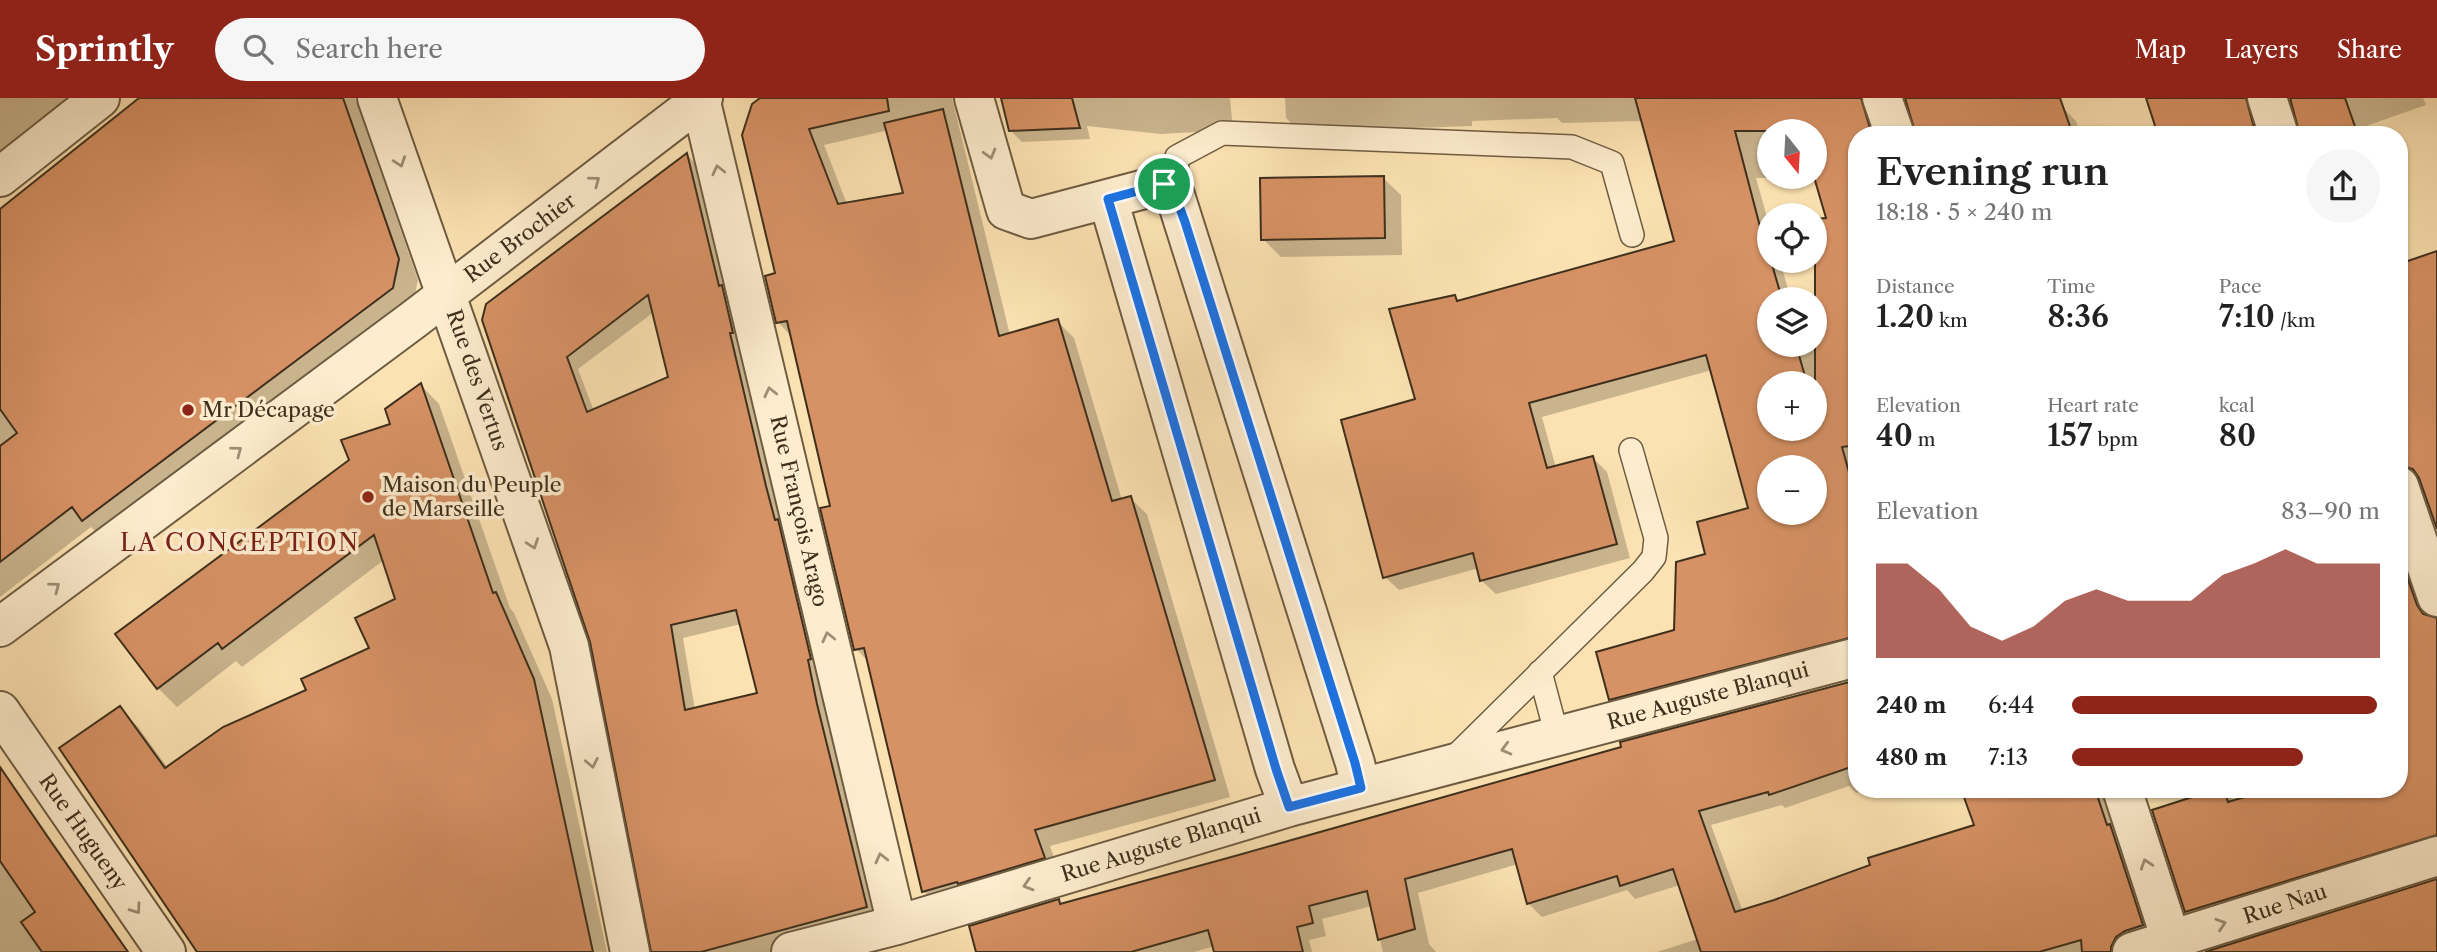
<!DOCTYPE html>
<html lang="en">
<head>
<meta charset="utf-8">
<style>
	:root { --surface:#fff; --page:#f6f6f6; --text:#222; --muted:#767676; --accent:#8f2418 }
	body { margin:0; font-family:"Libre Caslon Text",serif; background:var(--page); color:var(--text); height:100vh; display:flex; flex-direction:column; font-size:26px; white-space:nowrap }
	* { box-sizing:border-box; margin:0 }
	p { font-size:23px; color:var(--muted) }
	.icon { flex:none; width:38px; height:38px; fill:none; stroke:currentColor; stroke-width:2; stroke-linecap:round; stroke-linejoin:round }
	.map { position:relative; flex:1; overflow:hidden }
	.drawer { position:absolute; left:1848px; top:28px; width:560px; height:672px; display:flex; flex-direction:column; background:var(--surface); border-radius:28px; box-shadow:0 2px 5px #0004 }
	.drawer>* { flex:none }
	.needle { width:46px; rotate:162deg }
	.fabs { position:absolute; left:1757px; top:21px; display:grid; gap:14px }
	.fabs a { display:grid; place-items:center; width:70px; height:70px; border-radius:50%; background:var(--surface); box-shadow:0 2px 5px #0004; font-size:35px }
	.pin { position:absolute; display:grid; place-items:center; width:60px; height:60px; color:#fff; margin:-30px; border:4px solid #fff; border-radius:50%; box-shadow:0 2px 7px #0007 }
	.round { display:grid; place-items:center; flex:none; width:74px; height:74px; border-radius:37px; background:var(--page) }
	.overview { display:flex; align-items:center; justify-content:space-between; height:119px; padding:0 28px }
	h1 { font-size:38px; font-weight:600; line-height:52px }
	.figures { display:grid; grid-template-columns:repeat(3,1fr); gap:10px; height:119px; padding:7px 28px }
	.figures div { display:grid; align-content:center }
	.figures b { font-size:30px; font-weight:600 }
	.figures small { font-size:19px; font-weight:400 }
	.figures p { font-size:19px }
	.chart { height:196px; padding:14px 28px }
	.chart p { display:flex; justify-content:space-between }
	.chart svg { width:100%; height:126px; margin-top:7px; fill:var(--accent); opacity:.7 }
	ul { padding:0 28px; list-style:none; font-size:23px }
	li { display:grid; grid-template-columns:112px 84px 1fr; align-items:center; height:52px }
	li i { height:18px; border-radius:9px; background:var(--accent) }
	header { display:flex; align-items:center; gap:42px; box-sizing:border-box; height:98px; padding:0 35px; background:var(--accent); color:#fff }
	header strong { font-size:33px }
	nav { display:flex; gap:38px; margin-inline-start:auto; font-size:24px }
	.search { width:490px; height:63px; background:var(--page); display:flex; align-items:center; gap:18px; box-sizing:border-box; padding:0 24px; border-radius:38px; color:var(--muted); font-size:26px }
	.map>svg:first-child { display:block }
	.shadow { fill:#0003; fill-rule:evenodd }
	.building { fill:#d69164; stroke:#3e301d; stroke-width:2; fill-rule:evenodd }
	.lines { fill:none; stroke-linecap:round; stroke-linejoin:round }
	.lane-casing { stroke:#6e5c42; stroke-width:26 }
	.street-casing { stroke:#6e5c42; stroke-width:42 }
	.lane { stroke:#fdeccd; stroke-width:23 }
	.street { stroke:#fdeccd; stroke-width:38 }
	.oneway { stroke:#9e8e75 }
	.route-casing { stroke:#fff; stroke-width:14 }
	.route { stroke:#1a73e8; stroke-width:9 }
	.poi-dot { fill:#8f2418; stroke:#fdeccd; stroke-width:2.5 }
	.labels { text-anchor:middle; stroke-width:7; stroke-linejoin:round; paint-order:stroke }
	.street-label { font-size:21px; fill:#3e301d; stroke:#fdeccd }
	.poi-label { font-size:21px; fill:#3e301d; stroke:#fdeccd; text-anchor:start }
	.quarter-label { font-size:24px; letter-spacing:2px; fill:#7a1f14; stroke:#fdeccd }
</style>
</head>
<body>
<header>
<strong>Sprintly</strong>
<div class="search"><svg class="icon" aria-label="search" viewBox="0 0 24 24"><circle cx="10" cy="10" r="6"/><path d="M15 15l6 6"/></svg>Search here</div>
<nav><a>Map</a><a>Layers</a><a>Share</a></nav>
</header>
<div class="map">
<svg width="2437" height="854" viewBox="0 0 2437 854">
	<rect width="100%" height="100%" fill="#fce2b2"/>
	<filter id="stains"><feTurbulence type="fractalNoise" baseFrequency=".00286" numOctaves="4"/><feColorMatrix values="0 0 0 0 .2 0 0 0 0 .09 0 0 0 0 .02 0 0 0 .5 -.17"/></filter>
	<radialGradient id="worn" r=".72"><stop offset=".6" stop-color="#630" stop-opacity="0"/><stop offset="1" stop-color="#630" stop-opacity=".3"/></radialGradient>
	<!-- shadow -->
	<path class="shadow" d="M0 0H89L0 70Z
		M142 0H355L418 182 412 210 103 442 91 429 0 499V112Z
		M763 0H952L1010 237 1057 223 1074 240 1122 402 1130 400 1147 416 1230 699 1050 748 1060 776 940 809 923 793 869 564 856 551 833 409 792 239 778 224 777 176ZM889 32 905 96 847 106 824 47Z
		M1003 0H1230L1233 32 1161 36 1087 28 1090 41 1022 44 1010 32Z
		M1285 0H1878L1879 37H1857L1815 78V33H1769V79H1796L1756 80 1769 126V163H1780L1791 201H1769V247H1815V239L1857 228V553L1624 615 1610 601 1675 534 1707 457 1751 411 1712 272 1542 319 1556 370 1593 360 1607 374 1630 460 1496 496 1482 483 1479 470 1399 492 1385 479 1455 199 1460 204 1676 144 1643 23 1562 25 1557 20 1472 23V28L1300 34 1286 20ZM1769 285H1815V331H1769ZM1769 369H1815V415H1769Z
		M1907 0H2053L2076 23 2081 37H1918Z
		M2148 0H2264V37H2161Z
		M2292 0H2423L2426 7 2363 29 2366 37H2302Z
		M687 57 699 69 879 824 786 854H653L592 543 484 222ZM654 214 670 280 594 313 578 271ZM741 526 759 597 695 612 683 540Z
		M1383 80 1401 97 1402 157 1281 159 1263 141Z
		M2437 155V426L2419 380H2407L2399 385V167Z
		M421 287 439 306 510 510 514 515 552 601 607 854H199L119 610 138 629 168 670 308 593 371 551 398 502 384 462 242 569 236 563 177 609 158 590 351 362 393 327Z
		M2399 433 2429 521 2437 522V753L2200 827 2187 813 2223 691 2236 704 2399 691Z
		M1857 583V691H1871L1856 695 1849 688 1785 710 1782 707 1711 727 1743 814 1976 728 1963 691H2103L2156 841 2129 854H1657L1698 841 1680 787 1635 801 1627 792 1542 819 1528 805 1518 766 1418 795 1429 846 1436 854H1383L1372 808 1322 821 1326 838 1309 842 1312 854H1222L1225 845 1194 854H978L1058 803 1062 807Z
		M0 667 129 854H0Z"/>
	<!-- building -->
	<path class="building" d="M139 0H343L399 161 393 190 82 423 72 409 0 464V348L17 335 0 311V111Z
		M760 0H887L889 13 809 31 838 106 903 95 884 25 943 11 999 238 1058 221 1112 403 1131 398 1215 682 1035 732 1045 760 958 786 957 784 922 794 864 550 854 552 820 410 830 408 787 223 776 225 765 178 775 175 742 37 752 6Z
		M1001 0H1072L1080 30 1009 33Z
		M1635 0H1861L1872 37H1857V347L1842 349 1857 403V538L1609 602 1596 554 1674 532 1676 464 1705 456 1697 424 1748 410 1706 257 1529 305 1547 370 1593 358 1617 446 1480 483 1473 455 1383 480 1341 322 1415 301 1389 211 1455 197 1457 203 1674 143ZM1735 33H1815L1814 79 1826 120 1815 121V331H1769V285H1807L1796 247H1769V201H1782L1771 163H1769ZM1769 369H1815V415H1769Z
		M1905 0H2060L2073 37H1916Z
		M2146 0H2246L2256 37H2158Z
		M2290 0H2345L2358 37H2300Z
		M687 55 719 188 722 187 733 235H730L766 388 775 422 778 421 811 561 808 562 817 606 867 809 701 854H651L590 544 482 222 486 206ZM648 197 668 279 587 314 567 259ZM736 512 757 595 685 612 671 527Z
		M1384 78 1385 140 1261 142 1260 80Z
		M2437 153V431L2419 380 2413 371 2399 367V166Z
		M421 285 493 495 496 494 534 581 593 854H197L59 650 120 608 165 670 223 629 306 592 301 581 369 550 355 520 395 501 374 437 222 551 218 545 157 591 115 536 349 362 341 342 390 326 385 311Z
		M2399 456 2417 507 2423 516 2437 520V737L2185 814 2152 712 2217 691H2224L2228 704 2271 691H2399Z
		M1857 582V667L1769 697 1768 694 1699 713 1735 814 1774 802 1870 767 1868 760 1974 727 1961 691H2095L2107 727 2110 726 2143 827 2125 833 2116 839 2111 849V854H2082L2081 842 2039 854H1701L1673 771 1620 788 1617 778 1527 806 1512 751 1405 781 1415 831 1378 842 1367 793 1309 808 1313 825 1297 829 1303 854H1214L1208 832 1131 854H976L969 828 1059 801 1060 806 1235 758 1621 649 1620 644Z
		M0 669 47 738 128 854H42L21 824 35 814 0 763Z
		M2437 781V854H2205Z"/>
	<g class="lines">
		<!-- lane casing -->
		<g class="lane-casing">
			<path id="lane" d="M1175 97 1177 59 1222 35 1572 49 1612 65 1632 137
				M1540 574 1557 638
				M1453 661 1643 473 1654 459 1656 440 1631 352"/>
		</g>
		<!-- street casing -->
		<g class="street-casing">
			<path id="street" d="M377 0 569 548 630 854
				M700 0 897 827
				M974 0 1006 112 1031 121 1164 86 1175 97 1355 665 1361 690
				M1882 0 1895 37
				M2267 0 2279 37
				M0 79 100 0
				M1108 101 1275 671 1289 709
				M2399 388 2437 499
				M0 529 413 222 703 0
				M0 613 166 854
				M2122 691 2175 854
				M791 854 897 827 1289 709 1857 559
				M2132 854 2437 758"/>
		</g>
		<!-- lane -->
		<use href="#lane" class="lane"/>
		<!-- street -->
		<use href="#street" class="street"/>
	</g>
	<!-- one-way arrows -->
	<defs><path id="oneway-chevron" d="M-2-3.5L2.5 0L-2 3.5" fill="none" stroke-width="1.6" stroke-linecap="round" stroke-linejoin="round" transform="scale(1.75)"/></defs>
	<g class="oneway">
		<use href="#oneway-chevron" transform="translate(990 56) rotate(74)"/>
		<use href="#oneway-chevron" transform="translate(400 64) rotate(71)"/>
		<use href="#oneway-chevron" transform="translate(718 72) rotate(-103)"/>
		<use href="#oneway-chevron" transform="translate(595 83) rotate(-37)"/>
		<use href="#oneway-chevron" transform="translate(770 294) rotate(-103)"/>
		<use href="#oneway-chevron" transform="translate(237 353) rotate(-37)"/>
		<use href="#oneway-chevron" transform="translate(533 446) rotate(71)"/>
		<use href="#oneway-chevron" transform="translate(55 489) rotate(-37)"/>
		<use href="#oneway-chevron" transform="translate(828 539) rotate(-103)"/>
		<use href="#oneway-chevron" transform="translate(1506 651) rotate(165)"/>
		<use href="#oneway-chevron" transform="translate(592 665) rotate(79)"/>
		<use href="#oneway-chevron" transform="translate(881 760) rotate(-104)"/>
		<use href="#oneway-chevron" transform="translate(2146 766) rotate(-108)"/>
		<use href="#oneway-chevron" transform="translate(1028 787) rotate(163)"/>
		<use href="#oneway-chevron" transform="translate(136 811) rotate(55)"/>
		<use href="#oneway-chevron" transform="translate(2221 826) rotate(-18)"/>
	</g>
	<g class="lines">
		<!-- route casing -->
		<g class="route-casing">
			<path id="route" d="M1164 86 1175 97 1185 124 1355 665 1361 690 1289 709 1276 671 1108 101Z"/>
		</g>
		<!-- route -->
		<use href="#route" class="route"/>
	</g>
	<!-- markers -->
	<g class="poi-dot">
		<circle cx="188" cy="312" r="7"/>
		<circle cx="368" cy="399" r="7"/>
	</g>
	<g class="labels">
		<!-- street labels -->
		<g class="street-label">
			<text transform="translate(520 140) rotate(-37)" y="7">Rue Brochier</text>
			<text transform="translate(477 282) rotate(71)" y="7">Rue des Vertus</text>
			<text transform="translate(799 413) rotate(77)" y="7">Rue François Arago</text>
			<text transform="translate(1708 598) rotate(-15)" y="7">Rue Auguste Blanqui</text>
			<text transform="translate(83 734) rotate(55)" y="7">Rue Hugueny</text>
			<text transform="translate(1161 747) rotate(-17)" y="7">Rue Auguste Blanqui</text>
			<text transform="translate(2285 806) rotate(-18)" y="7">Rue Nau</text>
		</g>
		<!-- poi labels -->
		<g class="poi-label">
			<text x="202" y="319">Mr Décapage</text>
			<text x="382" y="394">Maison du Peuple<tspan x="382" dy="24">de Marseille</tspan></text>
		</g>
		<!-- quarter labels -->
		<g class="quarter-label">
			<text x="240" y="453">LA CONCEPTION</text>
		</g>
	</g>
	<rect width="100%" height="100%" filter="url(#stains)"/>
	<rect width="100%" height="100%" fill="url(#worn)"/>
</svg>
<div class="fabs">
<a><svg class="needle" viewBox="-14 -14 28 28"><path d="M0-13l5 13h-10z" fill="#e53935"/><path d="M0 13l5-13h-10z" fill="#767676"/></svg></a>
<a><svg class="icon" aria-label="locate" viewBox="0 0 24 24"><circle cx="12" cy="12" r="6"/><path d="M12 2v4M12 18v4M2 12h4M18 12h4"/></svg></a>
<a><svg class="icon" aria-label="layers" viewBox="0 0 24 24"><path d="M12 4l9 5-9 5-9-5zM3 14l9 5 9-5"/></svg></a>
<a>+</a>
<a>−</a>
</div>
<div class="pin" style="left:1164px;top:86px;background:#1e9e55"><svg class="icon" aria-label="arrive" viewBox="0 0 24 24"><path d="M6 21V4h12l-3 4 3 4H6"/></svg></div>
<section class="drawer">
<div class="overview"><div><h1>Evening run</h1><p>18:18 · 5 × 240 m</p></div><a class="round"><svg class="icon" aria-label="share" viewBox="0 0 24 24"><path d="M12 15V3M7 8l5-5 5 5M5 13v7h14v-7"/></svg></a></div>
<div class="figures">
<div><p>Distance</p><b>1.20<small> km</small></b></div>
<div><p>Time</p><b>8:36</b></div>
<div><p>Pace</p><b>7:10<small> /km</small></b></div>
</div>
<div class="figures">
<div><p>Elevation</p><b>40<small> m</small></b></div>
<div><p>Heart rate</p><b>157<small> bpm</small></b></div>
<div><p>kcal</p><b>80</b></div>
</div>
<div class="chart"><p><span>Elevation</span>83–90 m</p>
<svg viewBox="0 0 160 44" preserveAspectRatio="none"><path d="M0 44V11L10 11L20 20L30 33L40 38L50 33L60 24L70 20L80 24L90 24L100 24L110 15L120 11L130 6L140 11L150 11L160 11V44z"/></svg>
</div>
<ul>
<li><b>240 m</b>6:44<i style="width:99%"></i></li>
<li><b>480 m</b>7:13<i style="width:75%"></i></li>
</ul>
</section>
</div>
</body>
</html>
